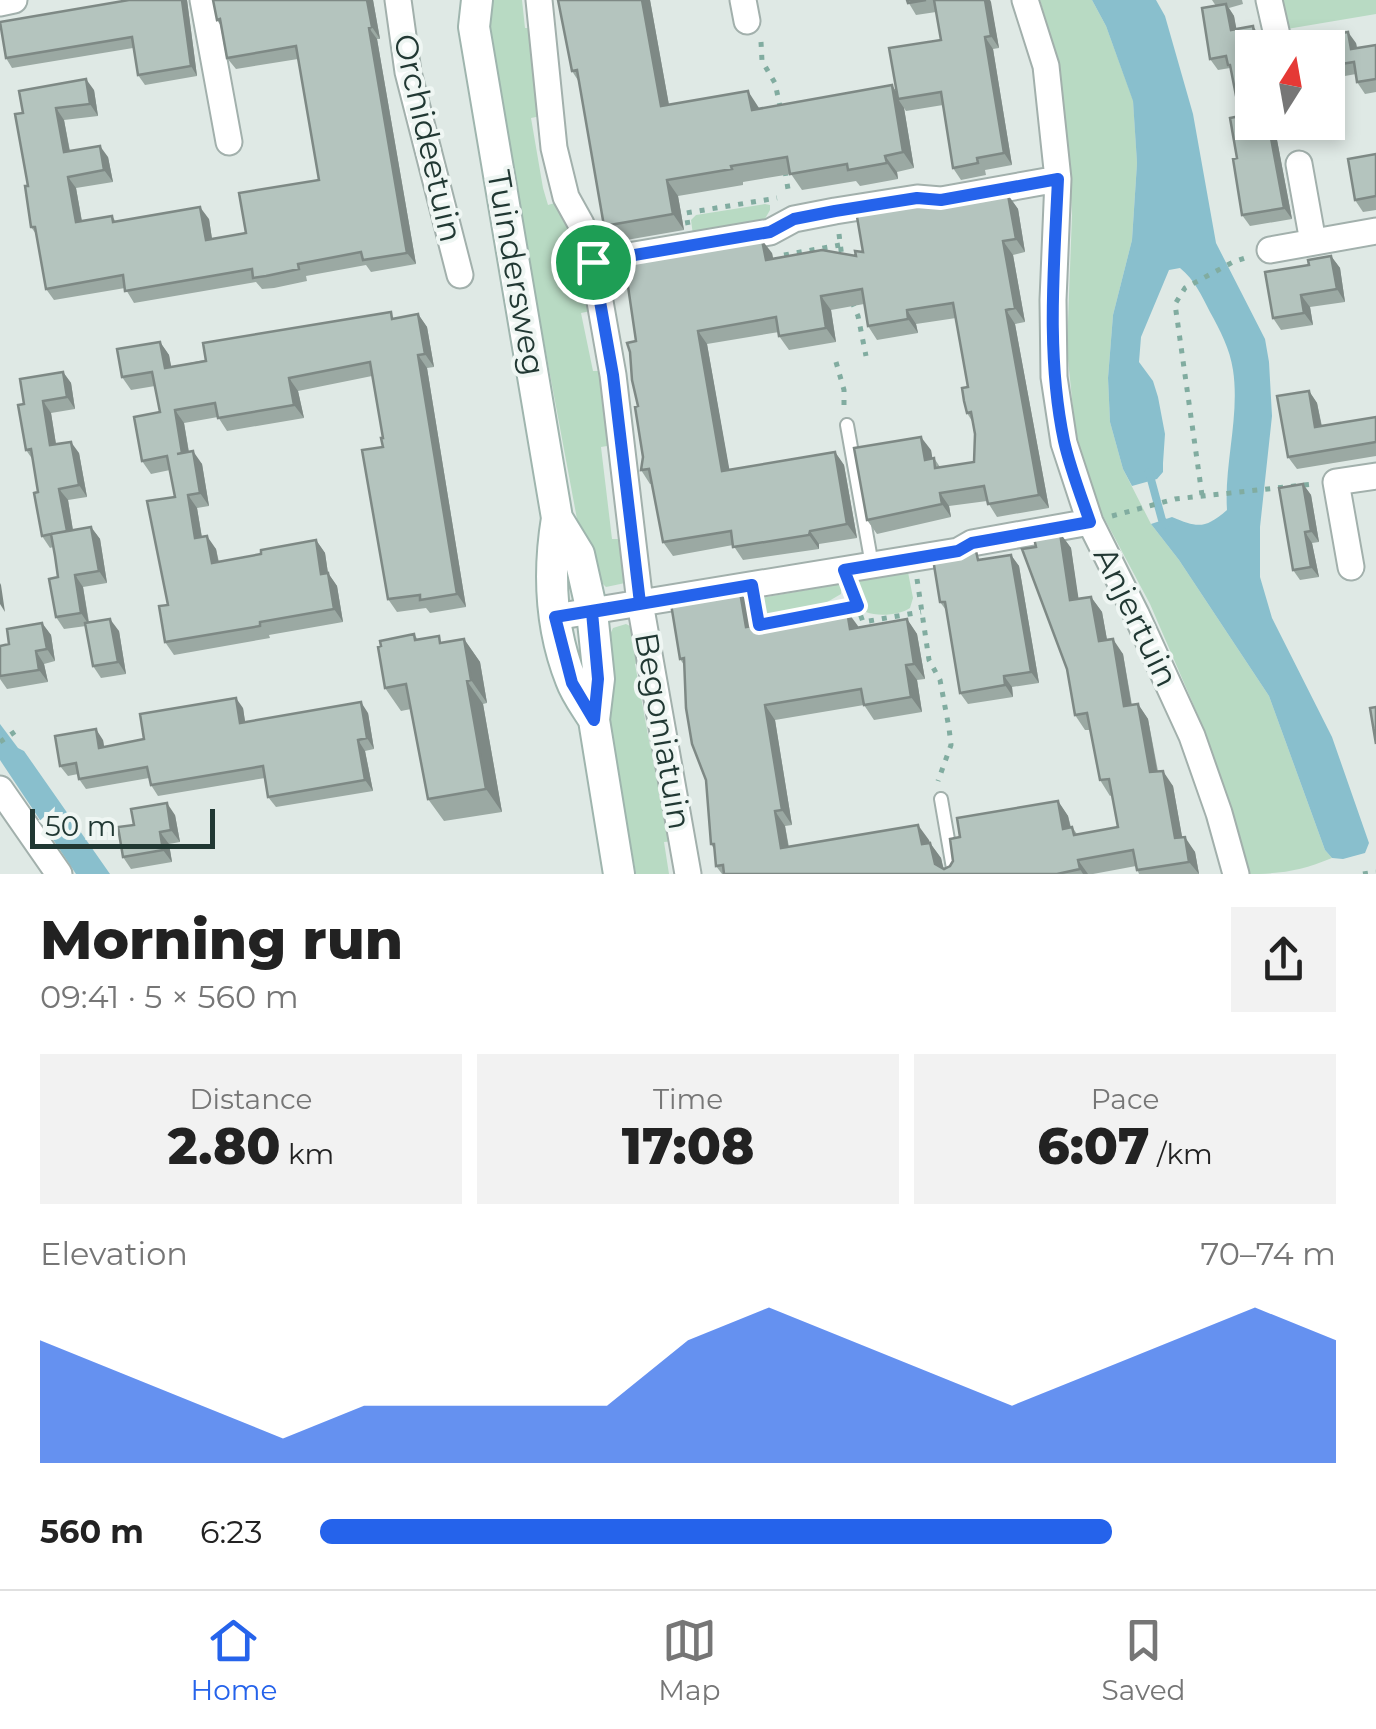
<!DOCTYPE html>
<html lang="en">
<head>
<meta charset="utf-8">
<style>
	:root { --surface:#fff; --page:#f2f2f2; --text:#222; --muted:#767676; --line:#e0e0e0; --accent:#2563eb }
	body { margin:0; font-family:Montserrat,sans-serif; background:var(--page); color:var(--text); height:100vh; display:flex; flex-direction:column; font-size:38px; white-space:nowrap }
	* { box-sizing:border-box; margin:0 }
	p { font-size:32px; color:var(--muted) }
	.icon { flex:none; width:55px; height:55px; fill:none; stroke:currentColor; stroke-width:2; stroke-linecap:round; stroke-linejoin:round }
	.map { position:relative; height:874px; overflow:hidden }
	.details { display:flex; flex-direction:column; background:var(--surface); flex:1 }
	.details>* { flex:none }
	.needle { width:65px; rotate:11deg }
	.tools { position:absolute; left:1235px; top:30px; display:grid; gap:20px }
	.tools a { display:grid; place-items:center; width:110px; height:110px; border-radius:0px; background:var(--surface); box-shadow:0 5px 15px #0003; font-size:50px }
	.scale { position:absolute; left:30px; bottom:25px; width:185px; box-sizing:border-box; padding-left:10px; border:5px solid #213833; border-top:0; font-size:28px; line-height:35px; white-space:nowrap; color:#213833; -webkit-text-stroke:8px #eff6f3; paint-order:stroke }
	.pin { position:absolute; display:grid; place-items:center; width:85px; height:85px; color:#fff; margin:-42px; border:5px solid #fff; border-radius:50%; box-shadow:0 2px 10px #0007 }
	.round { display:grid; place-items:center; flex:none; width:105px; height:105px; border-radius:0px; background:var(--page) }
	.summary { display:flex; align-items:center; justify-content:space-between; height:170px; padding:0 40px }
	h1 { font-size:55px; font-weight:800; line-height:75px }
	.metrics { display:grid; grid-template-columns:repeat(3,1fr); gap:15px; height:170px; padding:10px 40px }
	.metrics div { display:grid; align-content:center; border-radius:0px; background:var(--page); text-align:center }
	.metrics b { font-size:50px; font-weight:800 }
	.metrics small { font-size:28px; font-weight:400 }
	.metrics p { font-size:28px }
	.chart { height:280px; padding:20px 40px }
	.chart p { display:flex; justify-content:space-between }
	.chart svg { width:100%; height:180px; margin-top:10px; fill:var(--accent); opacity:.7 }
	ul { padding:0 40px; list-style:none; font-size:32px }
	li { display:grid; grid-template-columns:160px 120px 1fr; align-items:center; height:75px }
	li i { height:25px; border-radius:12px; background:var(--accent) }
	.tab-bar { display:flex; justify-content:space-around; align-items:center; height:140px; border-top:2px solid var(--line); background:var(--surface); font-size:28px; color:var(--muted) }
	.tab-bar a { display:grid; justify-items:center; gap:5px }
	.tab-bar .selected { color:var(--accent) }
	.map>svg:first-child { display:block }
	.green { fill:#b8dac3 }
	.water { fill:#89bfcd }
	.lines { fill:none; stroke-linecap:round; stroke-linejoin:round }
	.stream { stroke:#89bfcd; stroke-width:8 }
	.lane-casing { stroke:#a2b0ac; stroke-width:16 }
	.street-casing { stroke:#a2b0ac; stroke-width:29 }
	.secondary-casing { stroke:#9fb5ae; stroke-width:34 }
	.path { stroke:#81aca0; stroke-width:5; stroke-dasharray:5 8; stroke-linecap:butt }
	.lane { stroke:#fff; stroke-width:12 }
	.street { stroke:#fff; stroke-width:25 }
	.secondary { stroke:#fff; stroke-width:30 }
	.wall { fill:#9ba9a3 }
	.shaded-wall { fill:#7e8985 }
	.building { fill:#b4c4be; stroke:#7e8985; stroke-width:2.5 }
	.route-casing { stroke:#fff; stroke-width:20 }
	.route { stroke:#2563eb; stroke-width:12 }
	.labels { text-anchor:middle; stroke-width:8; stroke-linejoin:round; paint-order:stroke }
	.street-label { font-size:32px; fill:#213833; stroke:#eff6f3 }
</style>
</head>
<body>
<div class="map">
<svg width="1376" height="874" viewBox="0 0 1376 874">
	<rect width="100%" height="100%" fill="#dfe9e5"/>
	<!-- green -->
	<path class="green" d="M489 0H522L525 28H534L541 116 531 118 543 188 548 205 558 202 577 241 591 311 581 313 593 371H602L613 445 601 447 612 539H623L625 583 606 587 603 584 577 519 524 235 488 23Z
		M1040 0H1092L1106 26 1133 100 1137 163 1132 240 1113 315 1108 378 1110 422 1123 469 1151 524 1179 560 1269 696 1325 850 1332 858C1301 871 1280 874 1246 874L1220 774 1197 713 1150 604 1094 499 1075 429 1067 349 1072 215 1069 158 1057 58Z
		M1282 0H1376V14L1287 29Z
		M765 204 770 205V210L762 224 693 235 691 220 696 215Z
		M908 572 913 598 910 608C900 615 878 617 866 612L854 582Z
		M841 584V594L810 612 769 619 763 615 760 598Z
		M626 624 634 628 645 661 635 664 650 746 662 745 675 841 664 842 669 874H636L609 722V637L613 628Z"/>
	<!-- water -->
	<path class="water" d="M1092 0H1156L1165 16 1193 114 1216 243 1265 339 1269 362 1272 416 1260 527V577L1272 618 1332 737 1369 843 1365 853 1343 859 1332 858 1325 850 1269 696 1179 560 1151 524 1172 517C1198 528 1205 529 1227 510 1224 464 1240 416 1233 370 1230 349 1220 330 1210 312 1202 296 1194 279 1180 268L1169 270 1141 337 1139 362 1153 381 1158 397 1165 434 1163 463V472L1157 479 1132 486 1123 469 1110 422 1108 378 1113 315 1132 240 1137 163 1133 101 1106 26Z
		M0 724 18 748 24 751 110 874H76L0 760Z"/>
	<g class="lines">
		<!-- stream -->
		<path class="stream" d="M1149 472 1162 520 1166 524"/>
		<!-- lane casing -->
		<g class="lane-casing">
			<path id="lane" d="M847 425 872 565
				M941 799 954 874"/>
		</g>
		<!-- street casing -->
		<g class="street-casing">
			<path id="street" d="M203 0 229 142
				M398 0 408 72 460 275
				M539 0 554 148 566 197 581 224 593 262 613 375 640 603 688 874
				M743 0 747 21
				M1025 0 1046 66 1058 179 1053 300 1054 377 1064 443 1090 522 1136 614 1192 736 1219 813 1236 874
				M1269 0 1279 44
				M0 3 14 0
				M1299 164 1313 242
				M1270 250 1376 231
				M593 262 770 232 794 219 835 211 917 198 941 200 1058 179
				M1351 567 1336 482 1376 476
				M555 617 958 551 972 543 1090 522
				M0 789 59 874"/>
		</g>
		<!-- secondary casing -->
		<g class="secondary-casing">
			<path id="secondary" d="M477 0 474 27 557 518C548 573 550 627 571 680 576 694 586 707 594 720
				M557 518 579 554 592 612 599 679 594 720 619 874"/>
		</g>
		<!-- path -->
		<path class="path" d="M761 42 762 61 775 83 781 111
			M785 171 789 195
			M688 225 686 213 777 198
			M839 234 842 258
			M784 255 840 245
			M852 302 858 316 866 356
			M836 362 844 390V408
			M1202 495 1175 304 1185 288 1233 262 1248 257
			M1112 516 1175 499 1313 484
			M917 579 929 660 940 680 949 728 951 745 938 781
			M852 591 863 622 921 612
			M756 607 759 625 858 606
			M0 742 16 731
			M1363 874 1376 872"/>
		<!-- lane -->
		<use href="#lane" class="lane"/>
		<!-- street -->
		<use href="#street" class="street"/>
		<!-- secondary -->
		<use href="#secondary" class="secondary"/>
	</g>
	<!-- wall -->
	<path class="wall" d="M187 0 197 76 145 85 138 75 133 48 12 68 6 58Z
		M213 0H373L380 39H377L416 264 371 272 366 265 306 276 307 281 274 288 262 289 256 282 134 303 125 288 54 300 46 289 36 234 31 227 23 113 94 90 98 116 64 120 70 151 108 157 113 182 76 188 82 221 112 216 116 222 209 219 212 239 246 233 319 180 298 59 236 69 227 58 221 26 217 20Z
		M558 0H650L669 105 760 109 897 92 941 40 936 12 916 15 907 0H990L999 48 993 49 1012 165 985 170 986 175 961 180 953 168 943 105 906 111 904 108 914 168 897 172 898 179 860 186 856 181 802 190 791 174 743 182V185L678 196 684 230 615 242 604 226 579 82 572 71Z
		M1212 0H1242L1243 4 1229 8 1234 16 1236 29 1261 38 1262 48 1252 122H1280L1274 124 1292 219 1250 226 1242 215 1237 158 1240 116 1231 71 1230 68 1218 70 1210 59 1216 6Z
		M1356 43 1357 48 1376 45V92L1365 94 1357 82 1356 74 1328 79V48Z
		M1376 154V210L1363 212 1355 200Z
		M1008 195 1018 209 1025 252 1013 255 1025 322 1015 324 1049 508 997 517 987 501 949 506 951 517 877 534 867 520 931 450 932 459 934 458 940 467 974 462 975 434 972 421 967 413 968 387 956 318 916 324 918 333 877 340 868 326 864 304 831 310 836 342 789 350 779 336V332L707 344 729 470 835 452 844 465 857 538 819 544V549L743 560 733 545 673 556 663 542 652 484H650L641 470 643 457 638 406 636 341 674 255 772 253 773 258 856 256 934 203Z
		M1331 256 1340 268 1345 302 1310 307 1313 325 1281 330 1273 318 1309 265Z
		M418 314 427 327 434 367 427 368 466 607 430 613 426 608 397 612 388 599 383 438 372 376 298 391 304 418 227 431 218 417 184 423 189 452 202 464 209 506 197 508 202 537 216 549 219 562 261 554 316 540 325 553 328 573 337 586 343 622 269 635 270 638 174 655 165 642 175 497 170 470 151 474 142 461 160 412 155 386 131 390 122 377 160 342 169 355 171 367Z
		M63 372 71 383 75 409 51 413 56 444 79 453 87 497 68 500 73 530 91 527 100 539 107 583 83 587 89 622 119 631 126 674 101 678 93 666 86 626 64 629 56 617 58 577 53 547 50 548 42 536 38 492 33 460 26 450 24 404Z
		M1309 391 1317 403 1322 426 1376 417V456L1297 469 1288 457Z
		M1303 484 1311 495 1319 542 1312 543 1319 577 1300 580 1293 570Z
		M1060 533 1071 548 1078 599 1091 597 1102 612 1107 640 1123 654 1132 705 1138 704 1148 719 1158 771 1173 786 1182 837 1195 852 1199 874H1139L1136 866 1093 874H722L716 866 714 849 711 844 706 780 684 665 680 659 740 592 751 607 754 626H858V627L907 619 917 634 925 679 917 680 922 712 874 720 864 705 775 720 792 825 785 826 789 847 929 840 930 843 941 858 943 868 950 866 953 861 960 837 1058 801 1068 816 1071 827H1072L1077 834 1118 827 1112 795 1110 796 1100 780 1090 730H1085L1075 715 1067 669 1036 547Z
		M1011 555 1019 566 1039 683 1012 687 1013 697 968 704 960 693 946 610 940 602 982 559Z
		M42 623 51 635 55 661 44 664 48 682 7 689 0 679V646L9 644Z
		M414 634 418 640 443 643 464 639 480 662 487 703 483 704 502 812 444 821 428 799 411 709 401 711 385 688Z
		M243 708 245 722 368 713 374 749 365 751 373 791 276 807 268 797 265 778 158 796 151 785 149 778 86 789 79 779 78 774 68 776 60 766 103 740 104 747 144 739Z
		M175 815 180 842 169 844 172 862 131 869 123 857 134 825Z"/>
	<!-- shaded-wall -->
	<path class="shaded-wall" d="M182 0H187L197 76 191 66Z
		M367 0H373L380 39 372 27Z
		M642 0H650L672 122 661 106Z
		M985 0H990L991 2 999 48 991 36Z
		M1226 4 1234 16 1239 42 1231 30Z
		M1253 26 1261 38 1262 48 1256 47Z
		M369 28 377 39 416 264 407 253Z
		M1348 32 1356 43 1359 60 1351 49Z
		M985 37 993 49 1012 165 1004 153Z
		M86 79 94 90 98 116 90 104Z
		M892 85 901 99H898L904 108 914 168 903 152Z
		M748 91 759 108 763 126 752 110Z
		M56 108 64 120 72 164 64 152Z
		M1268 122 1274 124 1292 219 1284 208Z
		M100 146 108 157 113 182 104 170Z
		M885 156 897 172 898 179 887 163Z
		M68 177 76 188 84 234 76 222Z
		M667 180 678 196 684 230 673 214Z
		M1008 195 1018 209 1025 252 1016 239Z
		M200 207 209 219 214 252 206 240Z
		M762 240 772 253 776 273 766 260Z
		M1003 241 1013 255 1025 322 1015 308Z
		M1331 256 1340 268 1345 302 1337 289Z
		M1301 295 1310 307 1313 325 1304 313Z
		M821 296 831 310 836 342 826 328Z
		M907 310 916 324 918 333 908 319Z
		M1006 310 1015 324 1049 508 1039 495Z
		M418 314 427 327 434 367 425 354Z
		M698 331 707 344 732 484 722 471Z
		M160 342 169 355 174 381 165 368Z
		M418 355 427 368 466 607 457 594Z
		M63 372 71 383 75 409 67 397Z
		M289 378 298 391 304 418 294 405Z
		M1309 391 1317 403 1324 439 1315 427Z
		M43 401 51 413 58 457 50 445Z
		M175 410 184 423 191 466 182 453Z
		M921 437 931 450 935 473 925 460Z
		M71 442 79 453 87 497 79 485Z
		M193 451 202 464 209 506 200 493Z
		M835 452 844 465 857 538 847 524Z
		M1303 484 1311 495 1319 542 1311 531Z
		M59 489 68 500 75 543 67 531Z
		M940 493 949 506 951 517 942 504Z
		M188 495 197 508 204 551 195 538Z
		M91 527 100 539 107 583 99 571Z
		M810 531 819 544V549L809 535Z
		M1305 532 1312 543 1319 577 1311 567Z
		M1060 533 1071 548 1081 615 1070 600Z
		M207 536 216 549 221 576 212 563Z
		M316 540 325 553 330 587 321 574Z
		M1011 555 1019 566 1039 683 1031 672Z
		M328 573 337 586 343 622 334 609Z
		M75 575 83 587 89 625 81 613Z
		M0 583 1 585 5 612 0 604Z
		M740 592 751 607 757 643 746 627Z
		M1091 597 1102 612 1110 656 1099 641Z
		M847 611 858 626 861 644 850 629Z
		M110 619 119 631 126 674 118 662Z
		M907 619 917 634 925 679 914 664Z
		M42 623 51 635 55 661 47 649Z
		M464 639 480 662 487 703 471 680Z
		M1113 639 1123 654 1134 721 1124 706Z
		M36 651 44 664 48 682 39 670Z
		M906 665 917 680 922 712 911 697Z
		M1004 676 1012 687 1013 697 1005 685Z
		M467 681 483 704 502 812 486 789Z
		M236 698 243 708 247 734 240 723Z
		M361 702 368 713 374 749 367 738Z
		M1138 704 1148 719 1160 787 1150 772Z
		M765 705 775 720 792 825 782 810Z
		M96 729 103 740 106 758 99 748Z
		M358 740 365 751 373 791 365 780Z
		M1163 771 1173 786 1185 853 1175 838Z
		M1058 801 1068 816 1074 844 1063 829Z
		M167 803 175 815 180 842 171 830Z
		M775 811 785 826 791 863 781 848Z
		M918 825 929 840 932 859 922 844Z
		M160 832 169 844 172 862 163 850Z
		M1185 837 1195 852 1199 874 1189 862Z
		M930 843 941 858 945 874 935 864Z
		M1078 860 1088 874H1083L1080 869Z"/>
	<!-- building -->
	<path class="building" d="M129 0H182L191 66 138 75 132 37 6 58 0 22Z
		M213 0H367L372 27 369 28 407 253 363 260 361 252 298 264 299 269 266 276 253 278 252 269 125 291 123 275 46 289 35 227H31L25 186H28L15 114 23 113 19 91 86 79 90 104 56 108 64 152 100 146 104 170 68 177 76 222 112 216 113 222 200 207 206 240 246 233 239 193 319 180 296 46 227 58 220 19 217 20Z
		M558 0H642L661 106 748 91 752 110 892 85 903 152 885 156 887 163 848 170 847 164 790 174 787 157 731 166 732 169 667 180 673 214 604 226 577 70 572 71Z
		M907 0H926L908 3Z
		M934 0H985L991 36 985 37 1004 153 977 158 978 163 953 168 941 92 898 99 889 48 941 40Z
		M1226 4 1231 30 1253 26 1256 47 1262 48H1252V122H1268L1284 208 1242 215 1233 159 1237 158 1230 118 1240 116 1230 65H1228L1226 56 1210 59 1202 8Z
		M1348 32 1351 49 1376 45V79L1357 82 1354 62 1328 66V48H1275L1283 43Z
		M1376 154V196L1355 200 1348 159Z
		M983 194 984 199 1008 195 1016 239 1003 241 1015 308 1006 310 1039 495 988 504 984 486 940 493 942 504 867 520 854 448 921 437 925 460 934 458 935 468 974 462 975 434 971 412 967 413 964 401 962 388 968 387 953 303 907 310 908 319 868 326 862 289 821 296 826 328 779 336 776 317 698 331 722 471 835 452 847 524 810 531 809 535 733 547 731 531 663 542 649 469 641 470 643 457 635 407 638 406 632 380 630 352 627 343 636 341 624 259 671 250 672 255 762 240 766 260 822 250 856 256 855 251 863 252 856 211 912 201 934 203Z
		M1331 256 1337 289 1301 295 1304 313 1273 318 1265 272 1309 265 1308 260Z
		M391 312 392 319 418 314 425 354 418 355 457 594 420 600V595L388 599 362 450 383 447 381 438H383L370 362 289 378 294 405 218 418 215 403 175 410 182 453 177 454 193 451 200 493 188 495 195 538 207 536 212 563 261 554V550L316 540 321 574 328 573 334 609 260 622V626L165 642 159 606 168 605 147 501 175 497 167 456 142 461 134 417 160 412 152 372 122 377 117 349 160 342 165 368 206 361 203 343Z
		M63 372 67 397 43 401 50 445 71 442 79 485 59 489 67 531 51 534 91 527 99 571 75 575 81 613 56 617 49 579 58 577 55 556 51 534 42 536 34 493 38 492 31 449 26 450 18 405 24 404 20 379Z
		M1309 391 1315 427 1376 417V442L1288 457 1277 396Z
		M1303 484 1311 531 1305 532 1311 567 1293 570 1279 488Z
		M1060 533 1070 600 1091 597 1099 641 1113 639 1124 706 1138 704 1150 772 1163 771 1175 838 1185 837 1189 862 1137 870 1133 850 1078 860 1080 869 1057 874H724L723 865 716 866 714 844H711L706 780 692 744 686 708 684 658 680 659 671 604 740 592 746 627 847 611 850 629 907 619 914 664 906 665 911 697 864 705 861 689 765 705 782 810 775 811 781 848 918 825 922 844 930 843 935 864 944 869 950 866 953 861 950 839 960 837 957 818 1058 801 1063 829 1072 827 1074 835 1118 827 1109 779 1100 780 1087 713 1075 715 1067 669 1022 549 1036 547 1034 538Z
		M976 551 978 560 1011 555 1031 672 1004 676 1005 685 960 693 945 602H940L933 559Z
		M110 619 118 662 93 666 85 623Z
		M42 623 47 649 36 651 39 670 0 676V646L9 644 7 629Z
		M414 634 415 640 439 636 440 643 464 639 471 680 467 681 486 789 428 799 406 684 385 688 378 647 381 646 380 641Z
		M236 698 240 723 361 702 367 738 358 740 365 780 268 797 263 766 151 785 147 767 79 779 76 763 60 766 55 736 96 729 99 748 144 739 140 714Z
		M1376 707V744L1370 708Z
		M167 803 171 830 160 832 163 850 123 857 118 827 134 825 131 809Z"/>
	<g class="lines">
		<!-- route casing -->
		<g class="route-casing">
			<path id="route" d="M593 262 613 375 640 603 555 617 572 683 594 720 598 679 592 612 752 585 759 625 858 606 844 570 958 551 972 543 1090 522C1081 496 1070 468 1064 441 1046 355 1054 266 1058 179L941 200 917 198 835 211 794 219 770 232 593 262"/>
		</g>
		<!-- route -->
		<use href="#route" class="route"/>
	</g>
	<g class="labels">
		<!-- street labels -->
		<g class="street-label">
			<text transform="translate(428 138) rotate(77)" y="11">Orchideetuin</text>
			<text transform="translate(516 273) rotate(80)" y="11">Tuindersweg</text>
			<text transform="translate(1136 617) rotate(64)" y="11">Anjertuin</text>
			<text transform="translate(663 731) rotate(80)" y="11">Begoniatuin</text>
		</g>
	</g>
</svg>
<div class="tools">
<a><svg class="needle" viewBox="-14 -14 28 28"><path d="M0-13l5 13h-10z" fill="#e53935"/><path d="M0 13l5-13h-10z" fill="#767676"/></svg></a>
</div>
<div class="scale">50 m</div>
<div class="pin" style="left:593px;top:262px;background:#1e9e55"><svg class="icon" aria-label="arrive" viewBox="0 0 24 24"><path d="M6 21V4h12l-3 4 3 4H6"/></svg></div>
</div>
<section class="details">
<div class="summary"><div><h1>Morning run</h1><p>09:41 · 5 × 560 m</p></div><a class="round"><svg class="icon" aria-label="share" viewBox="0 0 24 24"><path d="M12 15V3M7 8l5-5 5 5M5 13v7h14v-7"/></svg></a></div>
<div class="metrics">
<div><p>Distance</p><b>2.80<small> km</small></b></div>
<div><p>Time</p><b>17:08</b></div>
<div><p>Pace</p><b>6:07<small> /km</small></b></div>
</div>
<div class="chart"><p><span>Elevation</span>70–74 m</p>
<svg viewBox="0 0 160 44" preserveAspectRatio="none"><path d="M0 44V14L10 22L20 30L30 38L40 30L50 30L60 30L70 30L80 14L90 6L100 14L110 22L120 30L130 22L140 14L150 6L160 14V44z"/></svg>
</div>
<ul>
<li><b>560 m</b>6:23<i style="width:78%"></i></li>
</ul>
</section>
<nav class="tab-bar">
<a class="selected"><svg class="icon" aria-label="home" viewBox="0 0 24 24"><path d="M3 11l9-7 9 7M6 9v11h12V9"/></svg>Home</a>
<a><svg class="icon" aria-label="map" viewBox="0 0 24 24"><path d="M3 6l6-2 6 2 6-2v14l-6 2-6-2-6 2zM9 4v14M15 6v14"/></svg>Map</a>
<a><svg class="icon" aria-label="saved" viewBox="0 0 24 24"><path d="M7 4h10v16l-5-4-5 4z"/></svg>Saved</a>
</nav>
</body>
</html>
